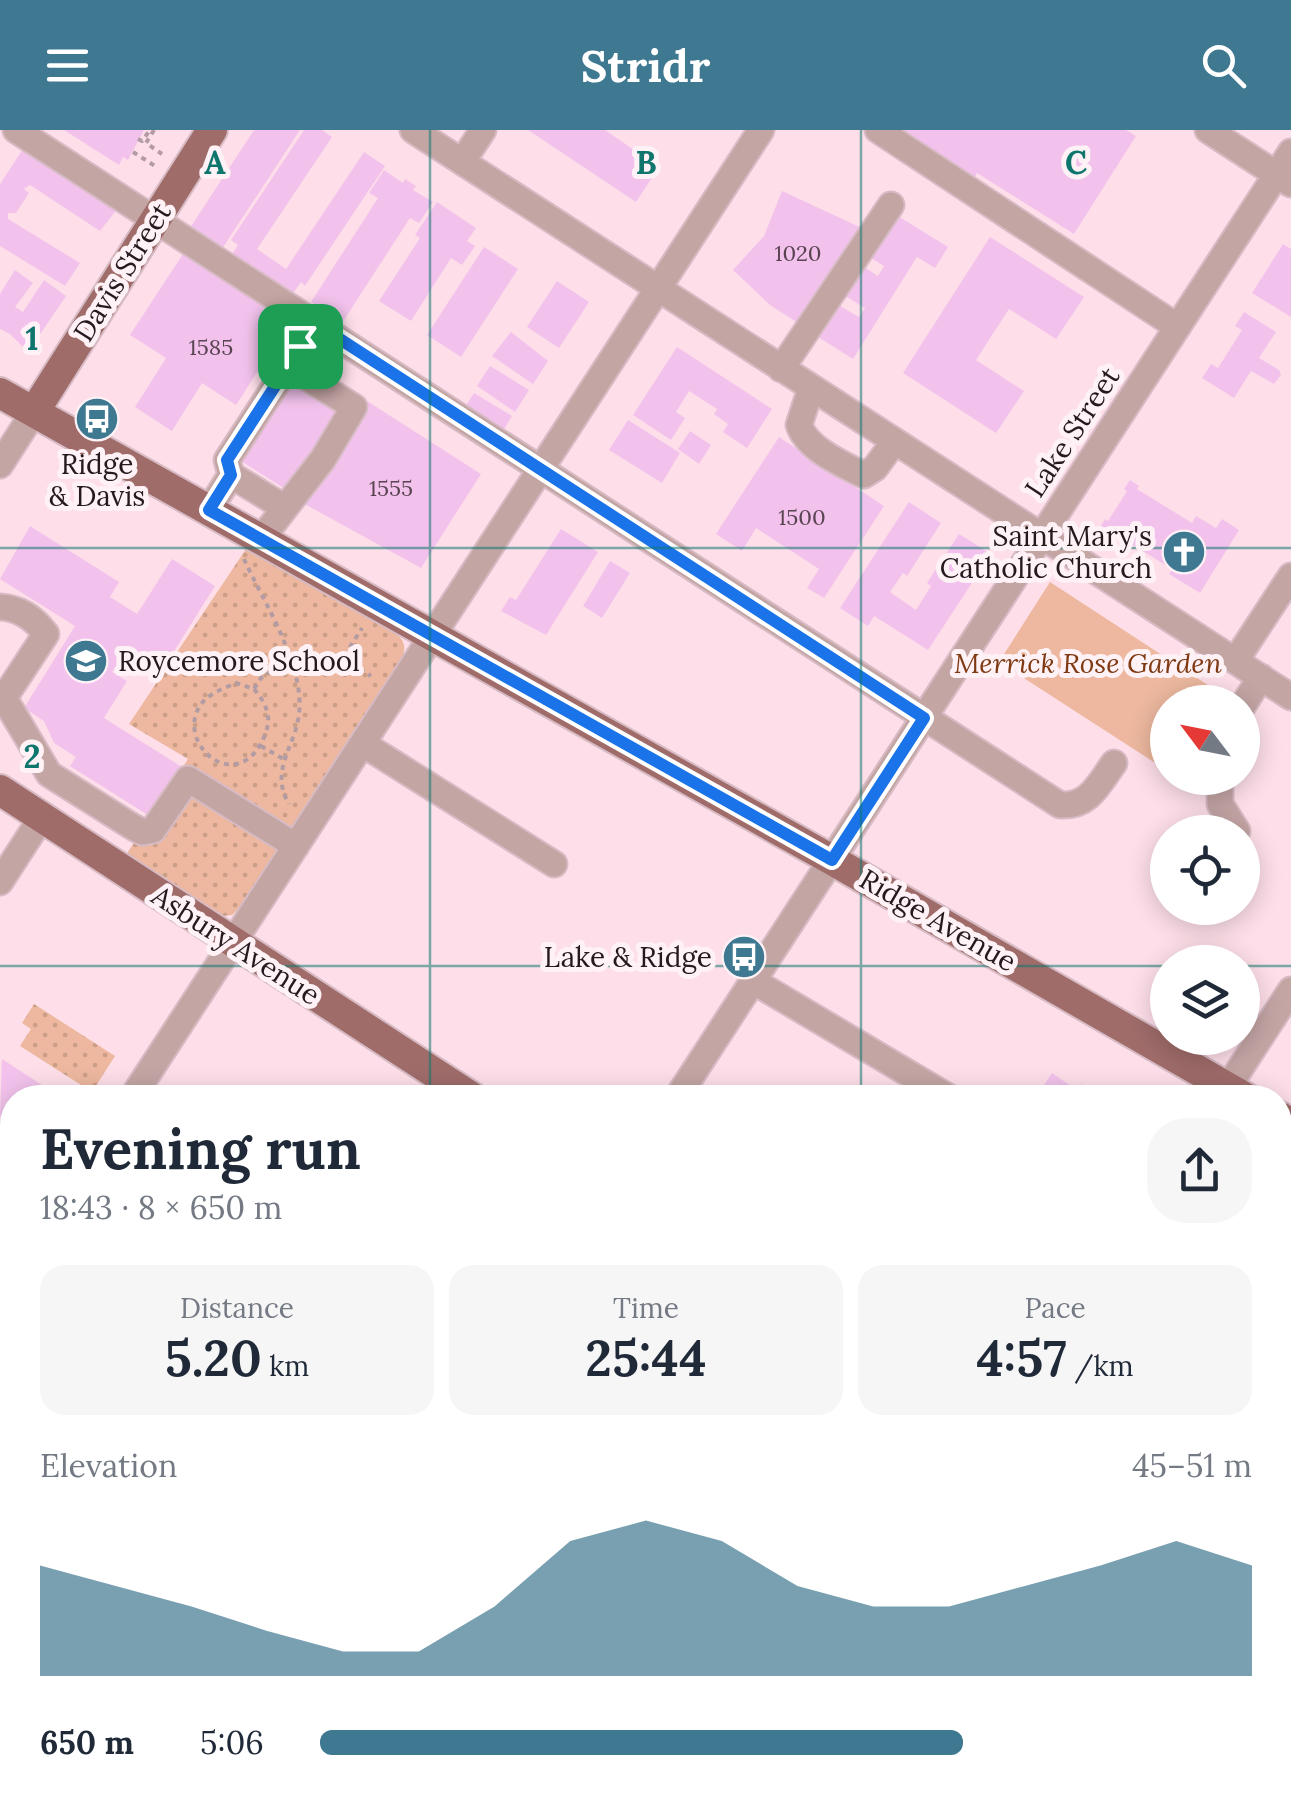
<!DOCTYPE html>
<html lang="en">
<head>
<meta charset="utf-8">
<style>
	:root { --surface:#fff; --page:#f6f6f7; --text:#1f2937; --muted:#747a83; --accent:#3f7891 }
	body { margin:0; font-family:Lora,serif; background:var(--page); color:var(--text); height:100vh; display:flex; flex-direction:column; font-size:38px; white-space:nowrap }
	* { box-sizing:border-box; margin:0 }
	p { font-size:32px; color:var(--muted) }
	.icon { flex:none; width:55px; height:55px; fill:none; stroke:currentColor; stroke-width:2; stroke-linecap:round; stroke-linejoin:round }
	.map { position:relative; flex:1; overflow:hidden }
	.drawer { position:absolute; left:0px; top:955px; width:1292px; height:718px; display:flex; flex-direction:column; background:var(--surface); border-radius:40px 40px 0 0; box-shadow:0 5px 25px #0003 }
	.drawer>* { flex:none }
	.needle { width:65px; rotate:302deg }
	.buttons { position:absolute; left:1150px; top:555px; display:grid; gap:20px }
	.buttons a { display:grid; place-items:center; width:110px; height:110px; border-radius:50%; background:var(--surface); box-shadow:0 5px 25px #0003; font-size:50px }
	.pin { position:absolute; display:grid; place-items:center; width:85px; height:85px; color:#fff; margin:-42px; border-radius:20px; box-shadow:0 5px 15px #0006 }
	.round { display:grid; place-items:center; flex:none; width:105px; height:105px; border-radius:40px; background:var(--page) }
	.overview { display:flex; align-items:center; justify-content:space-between; height:170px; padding:0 40px }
	h1 { font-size:55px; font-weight:700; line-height:75px }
	.figures { display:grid; grid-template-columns:repeat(3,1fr); gap:15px; height:170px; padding:10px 40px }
	.figures div { display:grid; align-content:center; border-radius:25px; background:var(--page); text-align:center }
	.figures b { font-size:50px; font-weight:700 }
	.figures small { font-size:28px; font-weight:400 }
	.figures p { font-size:28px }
	.chart { height:280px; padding:20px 40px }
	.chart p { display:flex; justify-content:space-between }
	.chart svg { width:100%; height:180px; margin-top:10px; fill:var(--accent); opacity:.7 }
	ul { padding:0 40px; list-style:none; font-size:32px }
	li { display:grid; grid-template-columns:160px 120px 1fr; align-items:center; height:75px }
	li i { height:25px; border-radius:12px; background:var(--accent) }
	header { display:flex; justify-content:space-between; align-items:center; height:130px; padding:0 40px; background:var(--accent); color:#fff; font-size:45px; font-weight:700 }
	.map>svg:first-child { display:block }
	.grass { fill:url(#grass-dots) }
	.garden { fill:#edb89f }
	.building { fill:#f2c2ec }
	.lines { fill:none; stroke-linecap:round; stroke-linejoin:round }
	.minor-casing { stroke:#d7bbc4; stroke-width:29 }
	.major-casing { stroke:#d7bbc4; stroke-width:34 }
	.path { stroke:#b39ba3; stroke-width:4; stroke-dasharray:5 5; stroke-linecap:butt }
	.minor { stroke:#c3a5a4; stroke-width:25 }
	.major { stroke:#9f6c6a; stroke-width:30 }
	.route-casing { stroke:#fff; stroke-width:20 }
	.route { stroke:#1a73e8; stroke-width:12 }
	.grid { fill:none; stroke:#0f766e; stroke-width:2.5; stroke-opacity:0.55 }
	.labels { text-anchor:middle; stroke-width:10; stroke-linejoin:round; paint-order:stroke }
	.number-label { font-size:22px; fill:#584351 }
	.street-label { font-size:28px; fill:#24191d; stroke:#fef2f6 }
	.poi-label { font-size:28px; fill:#24191d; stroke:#fef2f6; text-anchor:end }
	.park-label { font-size:28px; font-style:italic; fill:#803a13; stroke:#fef2f6 }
	.grid-label { font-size:32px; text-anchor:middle; font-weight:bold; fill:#0f766e; stroke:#fef2f6; stroke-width:10; stroke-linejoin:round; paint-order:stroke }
</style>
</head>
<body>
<header><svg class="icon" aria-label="menu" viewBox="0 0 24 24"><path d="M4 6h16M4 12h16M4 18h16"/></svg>Stridr<svg class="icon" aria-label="search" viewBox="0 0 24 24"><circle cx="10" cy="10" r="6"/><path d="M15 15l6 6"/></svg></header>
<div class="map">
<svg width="1291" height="1671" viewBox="0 0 1291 1671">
	<defs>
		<pattern id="grass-dots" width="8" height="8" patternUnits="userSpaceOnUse" patternTransform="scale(2.5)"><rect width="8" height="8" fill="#edb89f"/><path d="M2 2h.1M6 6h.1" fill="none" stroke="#cb9e88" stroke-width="1.8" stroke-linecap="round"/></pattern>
	</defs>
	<rect width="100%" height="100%" fill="#fedfe9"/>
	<!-- grass -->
	<path class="grass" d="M246 419 395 503C409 513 405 524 397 538L241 776 232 785 223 786 126 725 188 629 129 594Z
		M34 874 115 926 92 962 20 916 31 899 22 893Z
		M12 1050V1143L0 1135V1070Z"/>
	<!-- garden -->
	<path class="garden" d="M1050 452 1214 559 1205 572H1168L1167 631 1163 638 999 532Z"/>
	<!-- building -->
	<path class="building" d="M64 0H144L128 30 123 27 119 35Z
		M254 0H300L220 122 186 104Z
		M304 0H322L332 7 257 119 286 139 364 22 385 36 305 156 301 152 289 169 229 129 238 115 231 110Z
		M528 0H605L659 37 636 72Z
		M897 0H1126L1136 6 1074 104 977 43 974 49Z
		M25 16 118 78 100 101 30 55 24 59 29 63 16 83H8V89L80 133 65 156 0 116V54Z
		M384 40 403 53 405 49 416 56 413 60 433 72 419 93 410 88 342 193 311 172 378 68 369 63Z
		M782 61 864 99 801 195 770 175 733 140 764 106Z
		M437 72 476 98 467 111 475 116 462 135 451 128 411 191 379 171 420 108 415 105Z
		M893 83 948 117 935 138 917 127 853 229 815 205 835 173 859 187 865 178 842 164 861 135 878 146 884 136 866 125Z
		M990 107 1084 167 1056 209 1009 179 976 230 1024 261 996 303 903 243Z
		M1283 114 1291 119V187L1252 163Z
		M484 117 518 139 461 227 427 205Z
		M183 124 283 188 275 201 281 205 236 275 202 253 172 301 135 277 166 228 130 205Z
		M15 140 33 153 15 177 23 182 44 150 66 166 28 222 10 204 0 199V164Z
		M557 151 589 172 559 218 527 197Z
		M1244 182 1276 202 1259 228 1279 240 1281 245 1274 254 1251 241 1234 268 1202 248 1211 234 1218 238 1242 200 1235 196Z
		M511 202 548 231 533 254 492 226Z
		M677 217 772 279 747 318 723 302 728 294 714 284 717 279 689 261 676 282 685 288 671 310 633 285Z
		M490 236 529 260 515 282 477 256Z
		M285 245 341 282 290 362 233 326Z
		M474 263 512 286 499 307 461 283Z
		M367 271 481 344 421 438 301 372Z
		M628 290 680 323 662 353 609 320Z
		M690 301 711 315 699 334 678 319Z
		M779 307 884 376 824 468 807 458 819 439 756 398 742 421 716 404Z
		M1130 350 1139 356 1137 359 1192 393 1196 386 1216 398 1222 389 1239 400 1200 463 1169 444 1172 439 1110 401 1108 404 1099 399 1105 389 1108 391 1127 361 1124 359Z
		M909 372 941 393 907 446 903 443 890 462 916 480 931 456 927 453 959 404 991 424 928 520 874 486 868 496 840 478Z
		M30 396 119 452 110 467 137 484 172 429 215 456 161 542 126 520 112 542 127 551 104 588 182 637 151 687 70 636 76 627 54 613 44 591 24 578 75 496 0 449Z
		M561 399 598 422 546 505 501 481 510 467 516 470Z
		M610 431 630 443 602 488 583 476Z
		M2 929 62 968H12V994L0 986Z
		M1052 943 1077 960 1081 954 1097 964 1095 968H1040L1037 966Z
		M1280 1064 1291 1071V1197L1280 1190Z
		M1280 1389 1291 1396V1443L1280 1436Z
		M632 1660H652L662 1666 659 1671H625Z
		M1248 1660H1282L1284 1661 1278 1671H1240Z"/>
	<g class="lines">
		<!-- minor casing -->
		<g class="minor-casing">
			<path id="minor" d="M16 0 1060 675C1089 677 1099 654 1114 633
				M413 0 1291 567
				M878 0 1176 196
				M1208 0 1291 54
				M462 32 483 0
				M781 239 891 75
				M811 258 799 295C807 319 842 334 864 345L875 338 894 312
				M0 335 34 282
				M231 345 285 378
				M209 380 231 345 227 330 294 227 312 191
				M261 409 323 329 354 277 288 236
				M0 477C20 478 34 488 46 504L4 568
				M1236 530 1291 446
				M4 568 49 644 133 697 143 702 153 700 188 649 296 716
				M1242 577 1261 547
				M363 614 554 734
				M1220 648V674L1237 701
				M0 752 42 687
				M753 851 950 968
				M132 968 761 0
				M677 968 1291 22
				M1221 968 1291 860
				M0 1194 8 1182
				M1280 1226 1291 1233
				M1280 1282 1291 1288
				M1280 1348 1291 1335
				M0 1377 12 1386
				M0 1604 12 1612
				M86 1660 103 1671
				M420 1660 437 1671
				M751 1660 768 1671
				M1180 1660 1197 1671
				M218 1671 226 1660
				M1041 1671 1048 1660"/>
		</g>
		<!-- major casing -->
		<g class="major-casing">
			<path id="major" d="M0 263 832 730 1246 968
				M34 282 212 0
				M0 660 473 968
				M1280 987 1291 993
				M1280 1486 1291 1493"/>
		</g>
		<!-- path -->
		<path class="path" d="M154 0 146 13 162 24
			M138 9 142 11 150 0
			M133 22 155 36
			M244 429C264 473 305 535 299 584 295 618 269 640 289 674
			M343 528 371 546
			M254 559C265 572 272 585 266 602 241 672 171 613 202 573 210 563 225 558 236 553L254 559 261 548 291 529 310 539 327 541 343 528 362 498
			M261 616 285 630"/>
		<!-- minor -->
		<use href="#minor" class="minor"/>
		<!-- major -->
		<use href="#major" class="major"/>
	</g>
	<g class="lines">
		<!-- route casing -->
		<g class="route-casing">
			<path id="route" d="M312 191 924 588 832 730 209 380 231 345 227 330 294 227Z"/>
		</g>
		<!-- route -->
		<use href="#route" class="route"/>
	</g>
	<!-- grid -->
	<path class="grid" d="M430 0V968M861 0V968M0 418H1291M0 836H1168M1242 836H1291M0 1253H12M1280 1253H1291M430 1660V1671M861 1660V1671"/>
	<!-- icons -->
	<defs>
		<g id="bus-disc" transform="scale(2.25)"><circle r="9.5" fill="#3f7891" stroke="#fef2f6"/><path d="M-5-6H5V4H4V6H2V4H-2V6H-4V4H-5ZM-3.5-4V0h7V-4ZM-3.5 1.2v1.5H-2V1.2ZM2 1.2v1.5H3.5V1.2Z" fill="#fff"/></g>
		<g id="church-disc" transform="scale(2.25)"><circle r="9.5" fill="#3f7891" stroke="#fef2f6"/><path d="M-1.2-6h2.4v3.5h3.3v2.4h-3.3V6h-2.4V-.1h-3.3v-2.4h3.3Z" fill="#fff"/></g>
		<g id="school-disc" transform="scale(2.25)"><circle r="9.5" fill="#3f7891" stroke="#fef2f6"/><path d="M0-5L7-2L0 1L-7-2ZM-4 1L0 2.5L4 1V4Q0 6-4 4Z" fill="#fff"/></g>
	</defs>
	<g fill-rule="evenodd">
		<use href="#bus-disc" x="97" y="289"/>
		<use href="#church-disc" x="1184" y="422"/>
		<use href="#school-disc" x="86" y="531"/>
		<use href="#bus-disc" x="744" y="827"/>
	</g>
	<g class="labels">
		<!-- number labels -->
		<g class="number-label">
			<text x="798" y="131">1020</text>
			<text x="211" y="225">1585</text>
			<text x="391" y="366">1555</text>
			<text x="802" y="395">1500</text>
		</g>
		<!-- street labels -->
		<g class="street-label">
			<text transform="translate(122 142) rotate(-58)" y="10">Davis Street</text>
			<text transform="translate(1072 302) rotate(-57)" y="10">Lake Street</text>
			<text transform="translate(938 790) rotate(30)" y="10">Ridge Avenue</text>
			<text transform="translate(236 815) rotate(33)" y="10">Asbury Avenue</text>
		</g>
		<!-- poi labels -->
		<g class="poi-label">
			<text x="97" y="344" text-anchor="middle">Ridge<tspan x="97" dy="32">&amp; Davis</tspan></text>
			<text x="1152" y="416">Saint Mary's<tspan x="1152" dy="32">Catholic Church</tspan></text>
			<text x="118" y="541" text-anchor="start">Roycemore School</text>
			<text x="712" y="837">Lake &amp; Ridge</text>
		</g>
		<!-- park labels -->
		<g class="park-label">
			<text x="1088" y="543">Merrick Rose Garden</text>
		</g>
	</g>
	<g class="grid-label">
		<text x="215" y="44">A</text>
		<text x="646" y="44">B</text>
		<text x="1076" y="44">C</text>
		<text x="32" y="220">1</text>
		<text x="32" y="638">2</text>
	</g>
</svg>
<div class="buttons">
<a><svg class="needle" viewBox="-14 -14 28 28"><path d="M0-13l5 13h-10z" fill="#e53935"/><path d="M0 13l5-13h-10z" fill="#747a83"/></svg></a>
<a><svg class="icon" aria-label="locate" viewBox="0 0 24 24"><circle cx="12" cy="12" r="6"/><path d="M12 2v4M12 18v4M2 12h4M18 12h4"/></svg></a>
<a><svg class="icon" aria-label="layers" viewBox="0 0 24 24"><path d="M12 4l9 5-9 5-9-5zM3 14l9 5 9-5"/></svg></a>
</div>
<div class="pin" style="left:300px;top:216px;background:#1e9e55"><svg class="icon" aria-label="arrive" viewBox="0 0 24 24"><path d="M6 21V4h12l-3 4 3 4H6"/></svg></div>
<section class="drawer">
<div class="overview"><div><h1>Evening run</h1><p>18:43 · 8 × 650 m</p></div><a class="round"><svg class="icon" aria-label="share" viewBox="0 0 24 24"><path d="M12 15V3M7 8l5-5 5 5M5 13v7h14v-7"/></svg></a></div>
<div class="figures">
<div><p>Distance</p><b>5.20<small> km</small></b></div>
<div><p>Time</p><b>25:44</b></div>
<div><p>Pace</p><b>4:57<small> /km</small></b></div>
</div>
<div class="chart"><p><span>Elevation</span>45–51 m</p>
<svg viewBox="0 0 160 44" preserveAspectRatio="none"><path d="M0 44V17L10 22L20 27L30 33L40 38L50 38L60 27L70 11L80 6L90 11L100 22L110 27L120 27L130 22L140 17L150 11L160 17V44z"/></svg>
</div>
<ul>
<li><b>650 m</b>5:06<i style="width:69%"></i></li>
</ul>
</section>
</div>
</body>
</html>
